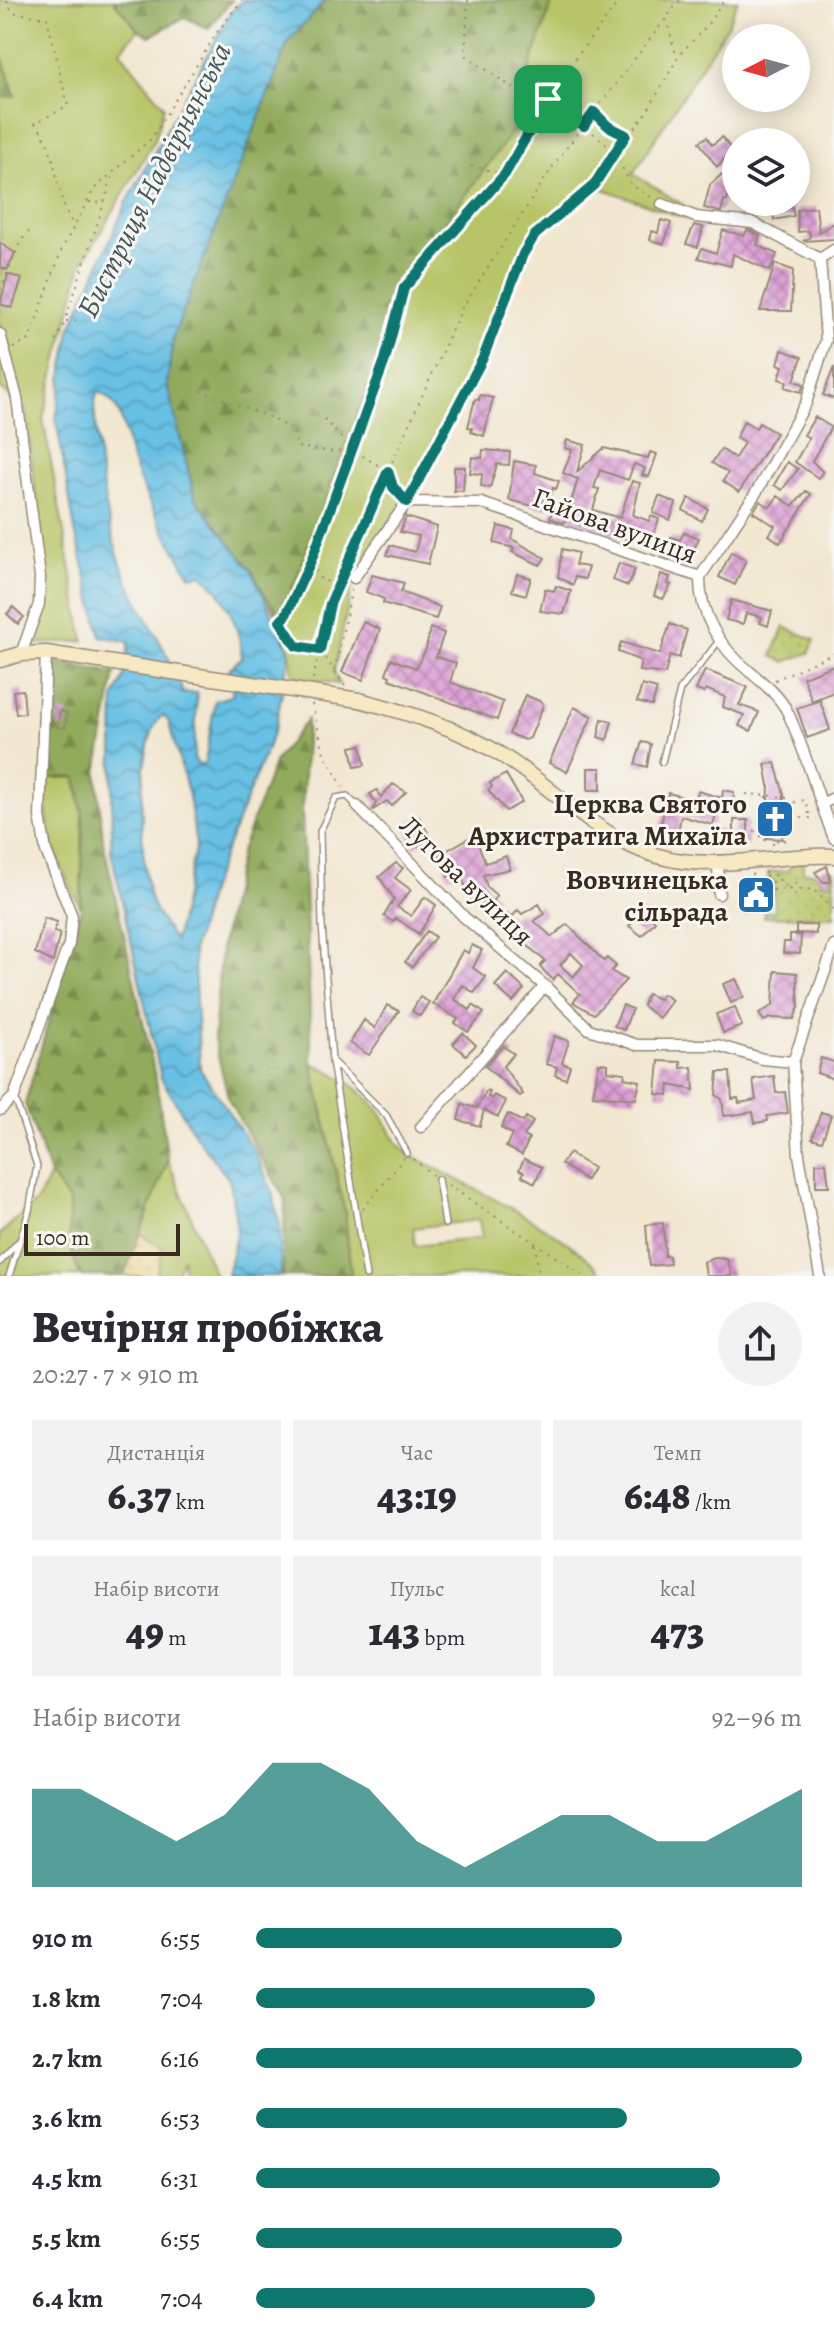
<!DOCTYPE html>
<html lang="uk">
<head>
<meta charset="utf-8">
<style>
	:root { --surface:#fff; --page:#f2f2f3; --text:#2b2b33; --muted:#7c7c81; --accent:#0f766e }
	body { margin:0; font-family:Alegreya,serif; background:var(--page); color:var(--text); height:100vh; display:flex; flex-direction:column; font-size:30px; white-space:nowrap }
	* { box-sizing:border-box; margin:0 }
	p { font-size:26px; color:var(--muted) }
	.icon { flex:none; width:44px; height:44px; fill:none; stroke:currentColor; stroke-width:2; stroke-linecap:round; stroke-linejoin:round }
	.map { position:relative; height:1276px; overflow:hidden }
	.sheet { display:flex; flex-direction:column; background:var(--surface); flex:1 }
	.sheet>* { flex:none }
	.needle { width:52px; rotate:264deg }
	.fabs { position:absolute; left:722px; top:24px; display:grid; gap:16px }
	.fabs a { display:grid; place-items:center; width:88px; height:88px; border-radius:50%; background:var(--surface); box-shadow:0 4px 20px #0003; font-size:40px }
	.scale { position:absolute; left:24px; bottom:20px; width:156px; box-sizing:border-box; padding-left:8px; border:4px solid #3b2a1e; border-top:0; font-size:22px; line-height:28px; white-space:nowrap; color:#3b2a1e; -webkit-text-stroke:6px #f6f6f2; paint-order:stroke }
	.pin { position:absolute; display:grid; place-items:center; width:68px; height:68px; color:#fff; margin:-34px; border-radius:16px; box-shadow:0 4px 12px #0006 }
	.round { display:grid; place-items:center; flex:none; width:84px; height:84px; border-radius:42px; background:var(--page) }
	.head { display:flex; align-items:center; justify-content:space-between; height:136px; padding:0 32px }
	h1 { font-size:44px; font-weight:800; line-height:60px }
	.figures { display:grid; grid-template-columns:repeat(3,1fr); gap:12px; height:136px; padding:8px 32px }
	.figures div { display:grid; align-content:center; border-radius:0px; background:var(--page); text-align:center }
	.figures b { font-size:40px; font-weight:800 }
	.figures small { font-size:22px; font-weight:400 }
	.figures p { font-size:22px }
	.chart { height:224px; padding:16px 32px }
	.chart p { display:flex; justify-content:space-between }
	.chart svg { width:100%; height:144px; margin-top:8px; fill:var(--accent); opacity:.7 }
	ul { padding:0 32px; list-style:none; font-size:26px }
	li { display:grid; grid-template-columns:128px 96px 1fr; align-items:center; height:60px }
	li i { height:20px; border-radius:10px; background:var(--accent) }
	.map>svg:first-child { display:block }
	.grass { fill:#b7c567; stroke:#797842; stroke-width:2; fill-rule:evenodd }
	.forest { fill:url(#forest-firs); stroke:#666a3d; stroke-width:2 }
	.sand { fill:url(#sand-dots); stroke:#94825e; stroke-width:2 }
	.park { fill:url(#park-dots); stroke:#797842; stroke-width:2 }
	.water { fill:url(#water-waves); stroke:#517581; stroke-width:2; fill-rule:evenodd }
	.building { fill:url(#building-cross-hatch); fill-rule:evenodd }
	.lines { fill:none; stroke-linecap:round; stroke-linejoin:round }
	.lane-casing { stroke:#968878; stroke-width:8 }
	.street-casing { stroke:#968878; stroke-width:13 }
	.secondary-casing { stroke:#968878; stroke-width:17 }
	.path { stroke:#968878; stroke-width:2; stroke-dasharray:2 6; stroke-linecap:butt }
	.lane { stroke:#fff; stroke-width:5 }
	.street { stroke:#fff; stroke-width:10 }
	.secondary { stroke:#f6e9c3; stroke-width:14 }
	.route-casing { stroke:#fff; stroke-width:16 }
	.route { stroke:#0f766e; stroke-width:10 }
	.labels { text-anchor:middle; stroke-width:6; stroke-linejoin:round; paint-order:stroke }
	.street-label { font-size:28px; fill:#3b2a1e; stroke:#f6f6f2 }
	.poi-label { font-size:28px; font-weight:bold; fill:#3b2a1e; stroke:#f6f6f2; text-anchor:end }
	.water-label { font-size:30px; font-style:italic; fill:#485759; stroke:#f6f6f2 }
</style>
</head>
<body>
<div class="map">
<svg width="834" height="1276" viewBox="0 0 834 1276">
	<defs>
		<pattern id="forest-firs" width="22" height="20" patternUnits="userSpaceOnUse" patternTransform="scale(2)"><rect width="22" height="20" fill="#91aa5c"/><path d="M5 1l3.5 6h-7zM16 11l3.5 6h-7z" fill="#788b4b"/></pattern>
		<pattern id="sand-dots" width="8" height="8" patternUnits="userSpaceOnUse" patternTransform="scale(2)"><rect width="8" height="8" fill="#eeda9e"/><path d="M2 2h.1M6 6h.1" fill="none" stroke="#cdbb88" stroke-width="1.8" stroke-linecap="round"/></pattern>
		<pattern id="park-dots" width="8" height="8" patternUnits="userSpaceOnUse" patternTransform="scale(2)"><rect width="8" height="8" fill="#b7c567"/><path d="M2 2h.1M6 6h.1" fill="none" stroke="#9ea959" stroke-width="1.8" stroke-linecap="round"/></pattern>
		<pattern id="water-waves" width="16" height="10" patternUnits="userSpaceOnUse" patternTransform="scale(2)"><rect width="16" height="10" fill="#67c0e4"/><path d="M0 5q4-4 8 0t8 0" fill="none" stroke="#569cb8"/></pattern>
		<pattern id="building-cross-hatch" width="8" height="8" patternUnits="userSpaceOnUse" patternTransform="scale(2)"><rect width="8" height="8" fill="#dc9fd5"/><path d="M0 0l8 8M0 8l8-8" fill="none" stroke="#b482ac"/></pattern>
	</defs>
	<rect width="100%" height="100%" fill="#f6f6f2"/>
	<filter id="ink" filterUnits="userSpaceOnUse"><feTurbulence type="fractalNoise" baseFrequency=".0125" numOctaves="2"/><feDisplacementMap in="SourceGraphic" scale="16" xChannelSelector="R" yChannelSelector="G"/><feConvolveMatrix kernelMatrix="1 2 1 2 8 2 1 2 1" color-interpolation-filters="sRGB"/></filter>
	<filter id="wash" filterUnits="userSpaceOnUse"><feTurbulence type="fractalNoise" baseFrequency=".006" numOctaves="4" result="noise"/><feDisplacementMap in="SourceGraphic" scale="32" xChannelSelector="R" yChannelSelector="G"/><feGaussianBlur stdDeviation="1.8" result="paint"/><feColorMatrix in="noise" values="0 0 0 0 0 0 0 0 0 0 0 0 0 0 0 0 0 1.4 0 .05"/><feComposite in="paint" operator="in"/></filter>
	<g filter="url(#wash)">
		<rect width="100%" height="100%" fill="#f2e7d1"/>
		<!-- grass -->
		<path class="grass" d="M0 0H113L138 30 120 51 164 106 155 139 81 266 43 419 84 641 33 644 47 594 26 411 0 388V97L15 95 0 51Z
			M553 0H738L727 26 633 174 698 214 690 220 601 188 556 217 535 235 523 254 499 323 448 428 407 502 354 578 334 671 339 684 293 677 290 652 280 621 372 376 395 290 529 109 527 76Z
			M76 777 83 818 81 908C59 864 39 828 49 778Z
			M312 1063C336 1073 359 1087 377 1108 387 1120 394 1145 408 1153 457 1182 572 1232 604 1276H351L345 1213ZM479 1220 482 1238 415 1246 413 1228Z
			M168 1160 215 1276H184L183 1257 176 1276H156L162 1248 140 1234Z
			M50 1175 69 1201V1243L80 1276H0V1234L38 1200Z"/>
		<!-- forest -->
		<path class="forest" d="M113 0H232L208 29 185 17 150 36 138 30Z
			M326 0H553L527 76 529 109 395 290 372 376 280 621 252 571 195 498 167 384 173 338 289 40Z
			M0 51 15 96 0 97Z
			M52 661 115 673 97 773 103 841 156 1080 168 1160 124 1276H80L69 1243V1201L50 1175 25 1104 81 908 83 818 76 777 49 778Z
			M307 720 302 812 312 1063 345 1213 351 1276H283L285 1199 229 1101 214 1039 221 946 240 854 275 761Z"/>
		<!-- sand -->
		<path class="sand" d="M140 1234 163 1248 156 1276H124Z"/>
		<!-- park -->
		<path class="park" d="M784 627 815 640 809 653 785 662 772 656Z
			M791 863H803V872H815L823 883 831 882 830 869 834 871V916L764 917V912L775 911 774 881H768V872L788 871Z"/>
		<!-- water -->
		<path class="water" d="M243 0H326L289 40 173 338 167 384 195 498 252 571 290 652 275 728 210 889 193 949 200 1069 256 1154 273 1193 280 1226 281 1276H227L237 1230 230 1181 197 1138 161 1078 111 851 114 699 124 677 129 642 101 636 75 531 56 419 70 330 126 204 231 12ZM97 392C123 399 124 434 130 454 144 498 167 536 190 576L202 574C225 593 240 627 242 657L229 669 233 695 215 701 205 763 199 765 194 759 197 693H183C170 654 148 624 131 588 105 535 99 465 94 407ZM163 715 168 720 189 795 196 845 175 941C167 929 157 916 152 903 139 870 134 737 163 715Z"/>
		<g id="blocks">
			<!-- building -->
			<path class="building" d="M707 137 712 145 722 137 732 150 717 167 699 142Z
				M722 174 727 180 733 175 727 201 724 200 721 212 704 208 710 185Z
				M791 202 794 216 774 220 772 206Z
				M816 207 819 232 834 223V239L803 241 810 237 809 231 798 232 797 210Z
				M661 220 671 223 664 244 650 240 652 231 658 233Z
				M694 225 703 227 698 247 686 244Z
				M723 230 744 236 747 230 751 231 760 236 757 245 777 254 770 271 733 254 731 266 698 258 702 248 716 253Z
				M0 243 15 253 7 270 0 267Z
				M775 264 793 270 791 311H760Z
				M8 274 22 279 12 308 0 304Z
				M782 350 802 357 794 381 804 384 801 392 785 387 787 382 779 379 783 366 778 364Z
				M834 367V399L823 395Z
				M480 395 493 398 484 436 471 432 472 428 468 427 475 399 479 400Z
				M815 417 831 427 812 461 823 472 818 478 795 462 809 438 804 435Z
				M744 421 756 428 759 423 776 433 739 492 723 481 728 473 712 463 721 449 735 458 744 443 736 438Z
				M567 440 585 445 577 472 604 448 648 458 650 452 657 454 649 477 642 475 645 468 634 464 628 480 600 470 594 488 599 489 593 510 620 518 632 481 640 483 633 515 649 521 651 516 659 519 653 536 635 531 631 541 569 519V514L564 523 550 518 553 509 562 512 566 501 571 502 578 479 563 473 572 450 565 448Z
				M483 450 510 452 509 465 497 464 490 488 481 486 482 474 470 473 472 457 482 458Z
				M514 461 536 465 535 473 559 481 556 489 553 488 546 509 509 500Z
				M787 462 798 469 782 490 774 485Z
				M454 467H465L463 491H454Z
				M806 491 811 494 780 543 769 535 775 526 753 512 760 501 770 507 778 496 793 506Z
				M659 496 676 503 670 520 653 513Z
				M689 498 708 509 702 521 683 510Z
				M406 517 437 527 428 564 387 555 390 545 415 552 419 536 400 532Z
				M498 526 514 530 512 539 545 558 540 565 512 552 514 548 494 543Z
				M684 532 699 538 691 557 675 550 671 559 663 556 671 537 680 540Z
				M562 549 578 553 575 565 588 567 585 579 575 577 573 585 558 577Z
				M731 552 746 560 735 585 719 577Z
				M619 563 635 569 628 586 613 580Z
				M517 574 531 578 526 595 512 591Z
				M661 574 670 577 668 584 671 585 663 599 654 596Z
				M372 575 404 583 401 592 440 607 436 619 383 603 384 599 366 592Z
				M556 586 571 591 564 614 540 611 545 589 554 591Z
				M731 600 772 611 768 626 760 623 762 617 746 613 743 624 726 620Z
				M13 607 24 617 18 624 7 614Z
				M363 622 380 629 363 680 342 672Z
				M670 624 687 630 679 658 670 655 665 674 639 671 641 661 618 652 621 642 660 654Z
				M430 628 444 633 436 657 456 663 450 682 503 702 497 720 389 679 390 676 386 674 391 659 416 668 426 649Z
				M834 665V692L812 701 803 677Z
				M705 670 748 687 739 705 759 712 751 731 739 726 744 715 723 707 725 697 706 689 704 693 696 690Z
				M642 685 657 689 652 706 637 702Z
				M23 690 25 713 16 714 13 691Z
				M525 695 542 702 543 706 530 738 525 740 509 734Z
				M820 700 830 730 807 738 797 708Z
				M574 707 592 716 567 772 549 763Z
				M60 711 67 713 65 728 57 727Z
				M602 719 612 721 607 740 598 737Z
				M642 742 651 744 647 767 635 764Z
				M361 745 365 765 355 767 351 747Z
				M775 763 784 794 783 813H790L789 825H782V839L767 838 769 785 765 764Z
				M588 768H601V790H588Z
				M506 774 522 802 506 811 488 790 492 787 490 783Z
				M393 784 406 792 392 806 387 801 373 810 376 803 370 794 377 790 381 797Z
				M723 790 734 792 732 811 717 809 713 825 681 816 678 832 660 828 668 793 696 800 698 791 722 798Z
				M419 817 431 838 414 847 404 825Z
				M734 820H748V846L708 845 711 829 734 834Z
				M474 835 486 863 506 856 510 869 483 875 487 887 497 896 487 907 470 894 458 872 448 877 444 869 449 862 439 855Z
				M396 863 403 868 395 878 411 890 397 907 411 916 425 897 436 905 419 934 396 918 393 922 384 916 394 899 379 877Z
				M827 866 831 882H823L815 872Z
				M744 889H768L765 911H744Z
				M539 904 545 914 534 921 552 937 567 924 604 961 607 958 616 966 611 971 626 980 594 1014 573 1002 580 994 558 974 553 980 540 967 545 961 501 922 508 914 512 917 518 910 522 914ZM571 953 583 965 573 977 560 965Z
				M643 911 655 921 642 936 629 926Z
				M44 918 57 922 54 932 60 933 53 962 35 953Z
				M796 925H816V934L796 933Z
				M427 931 435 937 412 967 405 962Z
				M790 935H801L800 954 783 953 784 942H790Z
				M472 945 482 950 473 968 486 977 474 993 463 985 454 999 470 1010 473 1005 484 1013 468 1032 455 1023 458 1019 433 1004 463 950 468 953Z
				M775 971 797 973 799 1007 794 1019 770 1018 764 1021 759 1014 773 1005Z
				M507 973 524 989 513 1002 495 986Z
				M736 979 744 997 731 1003 723 984Z
				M647 994 659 999 663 994 672 1000 659 1018 643 1006Z
				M420 997 429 1002 420 1016 412 1011Z
				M387 1005 399 1011 369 1055 350 1043 364 1020 375 1028Z
				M623 1005 632 1009 624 1030 614 1026Z
				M735 1007 742 1026 723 1033 716 1014Z
				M463 1033 476 1045 466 1055 453 1044Z
				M554 1036 569 1041 562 1063 570 1066 566 1079 555 1075 557 1067 546 1064Z
				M503 1046 514 1054 503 1066 523 1094 520 1096 485 1066Z
				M821 1058 834 1062V1079L817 1073Z
				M659 1061 681 1062V1068L692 1067 694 1090 669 1085 668 1095 656 1094Z
				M599 1063 608 1064V1071L625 1073 624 1078 640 1081 636 1099 593 1095Z
				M718 1072H730L732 1099 738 1098 739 1103 756 1100 753 1079 774 1076 776 1093 785 1092 788 1113 767 1116 768 1121 755 1123 753 1112 724 1116 722 1099 716 1095Z
				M487 1090 490 1092 488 1097 492 1099 494 1095 506 1101 498 1117 484 1110 480 1126 458 1120 462 1104 477 1108Z
				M821 1112 831 1115 822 1141 812 1138Z
				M508 1114 523 1122 526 1117 533 1122 524 1136 529 1139 522 1155 506 1147 512 1134 501 1128Z
				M569 1153 593 1168 586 1180 561 1164Z
				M524 1159 542 1167 535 1183 522 1176 524 1172 519 1170Z
				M816 1163H826L829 1186H816Z
				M663 1223 665 1256H669L670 1264 649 1266 646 1225Z
				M714 1258 727 1259 732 1276H706L704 1262Z"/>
		</g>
	</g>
	<g filter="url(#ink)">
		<use href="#blocks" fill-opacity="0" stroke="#968878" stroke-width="2"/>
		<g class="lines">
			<!-- lane casing -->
			<g class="lane-casing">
				<path id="lane" d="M662 762 680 690 719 641
					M357 806 347 796 336 798 320 831 322 925 332 1061 366 1276
					M333 1062 386 1115 407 1153
					M438 1179 445 1224
					M0 1262 18 1242
					M9 1276 29 1211 37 1166 15 1098"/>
			</g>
			<!-- street casing -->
			<g class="street-casing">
				<path id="street" d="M662 204 696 217 753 223 820 259
					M0 334 17 398 40 577 39 604 21 654
					M700 577 757 491 806 403 826 340 820 259 834 250
					M354 578 407 502 481 503 700 577C699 614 720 648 749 671 763 683 778 694 787 711 806 751 817 796 834 838
					M821 804 834 798
					M357 806 464 917 545 986 589 1029 637 1045H717L763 1059 793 1062
					M718 862 719 894
					M0 1110 14 1097 69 944 72 916 46 851 40 816 46 653
					M421 1127 545 986
					M820 1276 799 1155 793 1062 834 946"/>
			</g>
			<!-- secondary casing -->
			<g class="secondary-casing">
				<path id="secondary" d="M0 660 21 654 46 653 359 700C410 713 462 729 506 758 556 790 599 839 658 856 715 873 777 853 834 856"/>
			</g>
			<!-- path -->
			<path class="path" d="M7 0 12 12 47 18 68 106 35 123C61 152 52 193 73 224
				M468 0 465 55 526 97 548 99 559 104 614 151
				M666 19 677 58
				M595 113 625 135
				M615 154 631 185 654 199
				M471 166 504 174
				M89 202 104 203 113 174
				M0 290 21 241 32 228
				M76 321H65L104 203
				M56 341 65 322
				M13 348 29 340 62 249 94 189 151 139 216 34 242 0
				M200 391 269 417 294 431 297 447 336 452 349 449
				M324 419 350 448
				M413 491 499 323 523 254 535 235 594 185 648 110 680 54 706 27 724 0
				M400 496 393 487 388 471 351 449 385 360 404 288 505 174 562 76 620 0
				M312 563 321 580 339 585 346 582
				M335 670 352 587
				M313 679 330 604 349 557 462 308 555 163 680 0
				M775 680 834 653
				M345 686 320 650 296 646 280 621 285 617 312 558 350 450
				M312 704 324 753 343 787
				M746 794 786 797V812H792V817
				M767 796V810H760L759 825 766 826 765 840H772
				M786 804 805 800 810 817
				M748 825 764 839
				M773 845V840L784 841 785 826 792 827V818H817
				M765 872 766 883 772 882 770 909
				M752 873 753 884 764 883
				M765 876 775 875 788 889
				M789.5 889a5.5 5.5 0 1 1 11 0a5.5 5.5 0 1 1-11 0Z
				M773 890 787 889
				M800 890 813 889 834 910
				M413 1159 433 1175
				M448 1185 584 1276
				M363 1209 404 1158
				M535 1244 539 1276"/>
			<!-- lane -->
			<use href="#lane" class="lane"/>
			<!-- street -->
			<use href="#street" class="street"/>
			<!-- secondary -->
			<use href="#secondary" class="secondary"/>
		</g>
	</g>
	<g class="lines" filter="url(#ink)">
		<!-- route casing -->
		<g class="route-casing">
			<path id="route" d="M548 99 584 126 594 112 608 126 626 135 594 185 535 235 523 254 483 358 407 502 393 487 388 471 330 604 320 650 296 646 280 621 285 617 311 561 385 360 404 288 505 174Z"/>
		</g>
		<!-- route -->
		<use href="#route" class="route"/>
	</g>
	<!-- icons -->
	<defs>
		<g id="church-square" transform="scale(2)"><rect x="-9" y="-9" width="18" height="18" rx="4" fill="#1f6fb2" stroke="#f6f6f2"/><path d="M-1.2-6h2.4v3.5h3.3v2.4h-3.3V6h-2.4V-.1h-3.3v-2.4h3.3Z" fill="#fff"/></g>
		<g id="civic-square" transform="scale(2)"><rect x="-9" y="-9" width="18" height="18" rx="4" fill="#1f6fb2" stroke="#f6f6f2"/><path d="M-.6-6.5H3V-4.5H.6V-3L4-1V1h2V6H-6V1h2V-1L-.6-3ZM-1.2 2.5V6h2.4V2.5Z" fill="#fff"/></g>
	</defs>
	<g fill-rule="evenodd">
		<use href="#church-square" x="775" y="819"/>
		<use href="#civic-square" x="756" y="895"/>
	</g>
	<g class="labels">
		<!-- street labels -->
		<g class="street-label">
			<text transform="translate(615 525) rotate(20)" y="10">Гайова вулиця</text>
			<text transform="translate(467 880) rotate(44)" y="10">Лугова вулиця</text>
		</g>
		<!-- poi labels -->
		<g class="poi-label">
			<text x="747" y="813">Церква Святого<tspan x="747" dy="32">Архистратига Михаїла</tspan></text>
			<text x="728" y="889">Вовчинецька<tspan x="728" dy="32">сільрада</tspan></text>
		</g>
		<!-- water labels -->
		<g class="water-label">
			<text transform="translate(154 180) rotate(-63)" y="10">Бистриця Надвірнянська</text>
		</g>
	</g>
</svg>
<div class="fabs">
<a><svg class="needle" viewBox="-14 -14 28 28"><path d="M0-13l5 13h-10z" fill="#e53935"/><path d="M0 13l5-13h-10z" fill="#7c7c81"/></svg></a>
<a><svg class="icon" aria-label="layers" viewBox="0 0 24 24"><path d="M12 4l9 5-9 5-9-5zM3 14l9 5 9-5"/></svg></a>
</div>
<div class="scale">100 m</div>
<div class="pin" style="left:548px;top:99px;background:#1e9e55"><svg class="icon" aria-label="arrive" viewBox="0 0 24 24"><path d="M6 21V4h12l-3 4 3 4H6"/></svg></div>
</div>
<section class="sheet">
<div class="head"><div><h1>Вечірня пробіжка</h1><p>20:27 · 7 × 910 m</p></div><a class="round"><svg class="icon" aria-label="share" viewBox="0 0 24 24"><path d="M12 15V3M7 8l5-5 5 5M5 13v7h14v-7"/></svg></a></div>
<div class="figures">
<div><p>Дистанція</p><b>6.37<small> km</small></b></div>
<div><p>Час</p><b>43:19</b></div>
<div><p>Темп</p><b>6:48<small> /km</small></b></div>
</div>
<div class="figures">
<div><p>Набір висоти</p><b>49<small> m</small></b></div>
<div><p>Пульс</p><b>143<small> bpm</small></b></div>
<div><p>kcal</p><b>473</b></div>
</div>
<div class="chart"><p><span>Набір висоти</span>92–96 m</p>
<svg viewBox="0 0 160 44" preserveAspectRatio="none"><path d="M0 44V14L10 14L20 22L30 30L40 22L50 6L60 6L70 14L80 30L90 38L100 30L110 22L120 22L130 30L140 30L150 22L160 14V44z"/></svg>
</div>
<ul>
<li><b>910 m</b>6:55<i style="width:67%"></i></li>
<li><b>1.8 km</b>7:04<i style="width:62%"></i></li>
<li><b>2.7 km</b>6:16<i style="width:100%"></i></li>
<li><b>3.6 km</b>6:53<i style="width:68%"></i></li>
<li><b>4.5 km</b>6:31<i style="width:85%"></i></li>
<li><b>5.5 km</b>6:55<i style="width:67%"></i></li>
<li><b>6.4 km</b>7:04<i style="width:62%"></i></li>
</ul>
</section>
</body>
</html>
